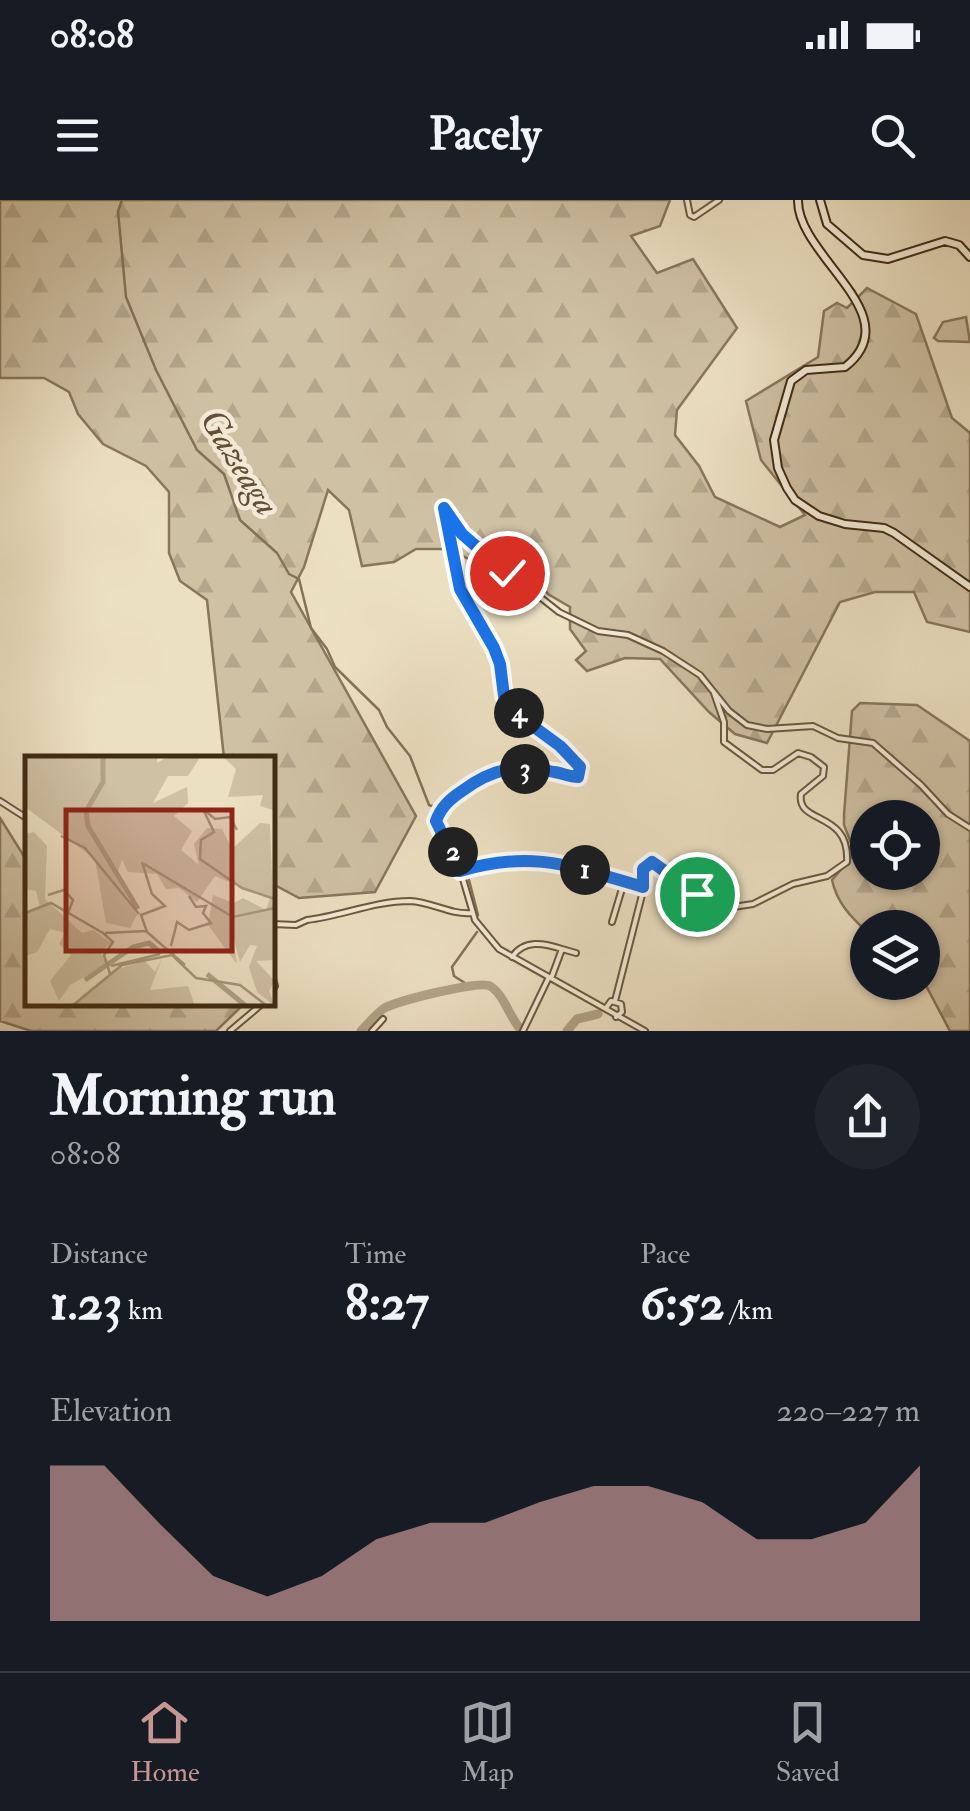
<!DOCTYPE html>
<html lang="en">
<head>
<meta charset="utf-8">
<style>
	:root { --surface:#171b24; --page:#20242c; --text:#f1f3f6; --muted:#9ea1a6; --line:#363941; --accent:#c59692 }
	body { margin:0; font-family:"IM FELL Double Pica",serif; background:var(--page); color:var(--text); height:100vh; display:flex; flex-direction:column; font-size:38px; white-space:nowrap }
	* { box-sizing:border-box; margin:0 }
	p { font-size:32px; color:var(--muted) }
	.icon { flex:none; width:55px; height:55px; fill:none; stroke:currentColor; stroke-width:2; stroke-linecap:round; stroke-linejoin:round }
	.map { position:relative; height:831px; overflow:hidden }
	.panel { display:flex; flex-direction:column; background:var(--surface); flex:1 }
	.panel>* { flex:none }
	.buttons { position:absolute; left:850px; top:600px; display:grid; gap:20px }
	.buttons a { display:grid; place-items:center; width:90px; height:90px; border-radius:50%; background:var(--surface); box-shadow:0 2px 8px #0004; font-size:50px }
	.pin { position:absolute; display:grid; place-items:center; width:85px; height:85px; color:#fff; margin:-42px; border:5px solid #fff; border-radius:50%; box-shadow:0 2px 10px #0007 }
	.km { position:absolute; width:50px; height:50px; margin:-25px; border-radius:50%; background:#222; color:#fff; font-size:28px; line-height:50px; text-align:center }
	.round { display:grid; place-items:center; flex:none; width:105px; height:105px; border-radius:52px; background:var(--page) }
	.summary { display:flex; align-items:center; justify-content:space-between; height:170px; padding:0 50px }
	h1 { font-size:55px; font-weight:700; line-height:75px }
	.stats { display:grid; grid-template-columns:repeat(3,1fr); gap:15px; height:170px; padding:10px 50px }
	.stats div { display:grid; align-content:center }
	.stats b { font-size:50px; font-weight:700 }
	.stats small { font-size:28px; font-weight:400 }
	.stats p { font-size:28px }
	.chart { height:280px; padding:20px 50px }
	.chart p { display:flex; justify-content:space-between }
	.chart svg { width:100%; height:180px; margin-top:10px; fill:var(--accent); opacity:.7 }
	.status { display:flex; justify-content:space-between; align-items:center; height:70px; padding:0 50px; background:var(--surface); direction:ltr }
	.status svg { height:28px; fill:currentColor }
	header { display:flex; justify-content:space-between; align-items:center; height:130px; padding:0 50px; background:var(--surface); font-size:45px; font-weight:700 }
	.menu { display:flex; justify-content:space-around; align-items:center; height:140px; border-top:2px solid var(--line); background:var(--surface); font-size:28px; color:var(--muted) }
	.menu a { display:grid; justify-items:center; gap:5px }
	.menu .selected { color:var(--accent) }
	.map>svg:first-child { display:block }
	.forest { fill:url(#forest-firs); stroke:#88765c; stroke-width:2.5; fill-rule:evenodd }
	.garden { fill:#cfc1a4; stroke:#88765c; stroke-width:2.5 }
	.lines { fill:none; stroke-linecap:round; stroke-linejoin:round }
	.stream { stroke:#847258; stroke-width:2.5 }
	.river { stroke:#b2a286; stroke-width:9 }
	.street-casing { stroke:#6b583f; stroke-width:8 }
	.secondary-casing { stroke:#402b13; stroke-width:10 }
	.street { stroke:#f3ebd7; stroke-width:4 }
	.secondary { stroke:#f3ebd7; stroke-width:6 }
	.route-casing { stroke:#fff; stroke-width:20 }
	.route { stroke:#1a73e8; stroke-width:12 }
	.labels { text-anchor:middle; stroke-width:9; stroke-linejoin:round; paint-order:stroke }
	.water-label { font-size:35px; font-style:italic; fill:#624f36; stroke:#f3ebd7 }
	.inset-river { fill:none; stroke:#b2a286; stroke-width:5 }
	.inset-road { fill:none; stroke:#a7987c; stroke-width:2.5 }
	.view { fill:#8f2418; fill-opacity:0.15; stroke:#8f2418; stroke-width:5 }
	.inset-edge { fill:none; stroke:#402b13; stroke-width:5 }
</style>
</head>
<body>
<div class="status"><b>08:08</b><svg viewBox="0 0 49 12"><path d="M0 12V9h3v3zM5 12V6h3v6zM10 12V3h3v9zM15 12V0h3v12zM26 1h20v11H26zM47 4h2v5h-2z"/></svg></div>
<header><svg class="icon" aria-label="menu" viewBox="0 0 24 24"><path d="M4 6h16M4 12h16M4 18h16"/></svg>Pacely<svg class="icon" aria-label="search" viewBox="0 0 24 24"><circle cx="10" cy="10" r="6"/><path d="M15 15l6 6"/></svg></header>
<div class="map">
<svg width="970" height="831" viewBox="0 0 970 831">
	<defs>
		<pattern id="forest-firs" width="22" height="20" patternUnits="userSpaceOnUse" patternTransform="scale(2.5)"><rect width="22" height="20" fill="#cfc1a4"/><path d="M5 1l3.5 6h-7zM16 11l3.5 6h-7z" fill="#b3a68c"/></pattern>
	</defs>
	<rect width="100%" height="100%" fill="#ece0c2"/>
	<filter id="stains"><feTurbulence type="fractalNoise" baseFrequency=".002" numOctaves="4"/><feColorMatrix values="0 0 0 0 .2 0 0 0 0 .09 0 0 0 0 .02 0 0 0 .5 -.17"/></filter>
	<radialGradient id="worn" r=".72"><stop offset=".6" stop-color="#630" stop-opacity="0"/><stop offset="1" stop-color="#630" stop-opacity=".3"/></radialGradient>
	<!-- forest -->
	<path class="forest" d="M0 0H670L660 26 631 36 657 73 693 59 737 128 677 210 675 235 699 266 715 297 780 327 805 315 761 260 746 201 818 157 824 111 837 103 847 108 867 88 916 114 952 218 970 233V432L927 422 914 392H875L840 402 767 543 735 534 709 512 660 459 625 458 587 471 576 460 586 451 570 429V407L548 394 534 376 508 367H482L451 349H416L394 362 362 366 349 310 328 290 304 367 291 392 416 616 375 692 299 698 273 684 272 558H224L207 400 180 381 169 353V292L146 266 103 244 78 214 69 192 44 178H0Z
		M860 503 917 505 970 541V831H950L923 780 922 728H868L867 732C851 717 837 703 832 680L855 653 844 625V615L852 511ZM868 618H922V672H868Z
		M0 618 27 661 28 804H244L216 831H31L0 821Z"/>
	<!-- garden -->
	<path class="garden" d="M966 117 970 142 938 141 934 138 943 122Z"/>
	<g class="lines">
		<!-- stream -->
		<path class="stream" d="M122 0 118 11 126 97 156 170 197 250 224 274 240 320 277 353 289 374 299 379 311 428 327 449 335 467 379 510 387 527 410 556 429 605 440 609
			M441 615 465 662
			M469 680 478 715
			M468 785 454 776 452 767 477 732"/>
		<!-- river -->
		<path class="river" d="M361 831C368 824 375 815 383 809 395 801 480 780 490 786 504 794 510 819 522 831
			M567 831 577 819 598 814"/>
		<!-- street casing -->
		<g class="street-casing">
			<path id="street" d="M687 0 690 15 694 17 719 0
				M444 308 460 389 494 448 500 464 505 496 530 524 560 546 580 567 578 577C569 577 562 573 554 572 516 564 493 568 462 591 450 599 441 607 436 621L458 662 475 720 499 749 645 831
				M444 308 469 341 559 412 598 431 628 435 663 451 700 475 729 511 747 525 767 529 813 526 838 538 873 543 921 585 948 614 970 628
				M0 601 28 619
				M460 671C529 651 558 662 624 682
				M612 722 624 682 643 687
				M272 724 296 725 307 720C342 716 374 701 410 701 432 702 450 715 472 713
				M562 749 576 753
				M512 757C524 739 544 743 562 749L552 776
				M272 775 275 786 272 791
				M615 801 643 691V669L649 662 720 709 753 704 793 684 827 676 847 662C850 610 796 625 801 594L823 576 824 567 811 557 798 553 773 570H762L724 542V522L714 493
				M606 808 611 801 621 804 622 812 616 817
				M230 831 262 804
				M372 831 383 819
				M523 831 549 777"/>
		</g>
		<!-- secondary casing -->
		<g class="secondary-casing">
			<path id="secondary" d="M798 0C797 57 911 115 845 167L806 170 791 181 774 240 778 268 787 288 795 300 819 316 845 324 884 328 894 333 970 387
				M820 0 827 24 863 55 888 59 945 41 959 45 970 57"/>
		</g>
		<!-- street -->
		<use href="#street" class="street"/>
		<!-- secondary -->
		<use href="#secondary" class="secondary"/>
	</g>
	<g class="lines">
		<!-- route casing -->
		<g class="route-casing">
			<path id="route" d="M507 373 462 334 444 308 460 389 494 448 500 464 504 496 530 524 560 546 580 567 578 577C569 577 562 573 554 572 516 564 493 568 462 591 450 599 441 607 436 621L460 671C534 649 573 667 643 687V669L652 662 697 694"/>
		</g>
		<!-- route -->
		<use href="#route" class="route"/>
	</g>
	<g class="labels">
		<!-- water labels -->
		<g class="water-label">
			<text transform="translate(240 262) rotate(58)" y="12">Gazeaga</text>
		</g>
	</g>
	<!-- overview -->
	<g transform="translate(25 556)">
		<rect width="250" height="250" fill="#ece0c2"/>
		<path d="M0 0H132V7L144 0H176L163 20H143L128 47 162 31 163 47 149 60 167 75 156 94 174 109 169 88 182 72 197 73 207 93 235 67 245 68 250 204 231 205 250 225 244 235 250 250 232 236 224 211 232 190 225 189 215 206 208 181 212 208 183 169 188 139 209 147 218 142 241 154 245 143 190 120 172 146 154 132 141 133 132 118 103 116 97 104 91 121 112 159 105 172 81 167 70 103 0 51ZM197 0H250V55L235 50 238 39 203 41 211 13ZM9 76 22 90 20 143 57 177 68 174 87 187 74 196 83 205 79 210 45 229 34 245 25 225 46 199 34 188 40 177 25 173 12 196 0 200V158L15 152 11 135 0 133V78ZM137 202 125 234 163 230 170 250H48L93 213 120 205 130 216Z" fill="#cfc1a4"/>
		<path class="inset-river" d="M78 0V26L61 55 63 70 113 153M182 218 221 250M60 224 108 191 124 187 136 197"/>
		<path class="inset-road" d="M212 74 205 61 190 63 178 53 189 76 176 84 175 103 217 132 250 143M36 80 60 92 114 158M117 106 127 138 140 150 116 159 122 176 160 209M119 108 208 161 250 152M23 139 39 134 48 144 43 157M0 157 26 147 78 177 88 186 79 199 85 218M80 177 122 175M146 190 152 166 164 174 186 167 178 157 181 150 171 151 164 140M86 210 135 198M47 250 97 209 147 199 171 222 215 229 242 250"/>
		<path class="view" d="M41 54H207V195H41Z"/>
		<rect width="250" height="250" class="inset-edge"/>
	</g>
	<rect width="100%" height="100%" filter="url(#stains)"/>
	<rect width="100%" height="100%" fill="url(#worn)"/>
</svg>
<div class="buttons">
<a><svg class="icon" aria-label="locate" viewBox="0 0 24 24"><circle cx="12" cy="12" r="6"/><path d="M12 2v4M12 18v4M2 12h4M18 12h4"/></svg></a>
<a><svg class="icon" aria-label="layers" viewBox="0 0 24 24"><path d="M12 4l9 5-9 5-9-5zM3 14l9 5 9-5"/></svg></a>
</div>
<div class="pin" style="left:697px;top:694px;background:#1e9e55"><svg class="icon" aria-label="arrive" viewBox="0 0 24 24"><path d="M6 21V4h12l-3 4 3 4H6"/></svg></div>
<div class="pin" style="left:507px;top:373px;background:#d93025"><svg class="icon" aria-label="check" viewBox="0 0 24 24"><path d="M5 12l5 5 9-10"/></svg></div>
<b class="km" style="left:585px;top:670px">1</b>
<b class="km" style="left:453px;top:652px">2</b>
<b class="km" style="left:525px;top:569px">3</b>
<b class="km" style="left:519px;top:513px">4</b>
</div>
<section class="panel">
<div class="summary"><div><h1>Morning run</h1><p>08:08</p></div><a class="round"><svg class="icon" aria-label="share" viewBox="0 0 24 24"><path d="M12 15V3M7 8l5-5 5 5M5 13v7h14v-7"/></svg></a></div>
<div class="stats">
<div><p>Distance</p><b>1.23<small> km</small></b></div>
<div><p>Time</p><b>8:27</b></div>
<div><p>Pace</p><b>6:52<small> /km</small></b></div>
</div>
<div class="chart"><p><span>Elevation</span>220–227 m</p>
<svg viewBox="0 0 160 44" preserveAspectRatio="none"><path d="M0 44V6L10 6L20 20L30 33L40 38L50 33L60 24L70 20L80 20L90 15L100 11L110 11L120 15L130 24L140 24L150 20L160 6V44z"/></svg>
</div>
</section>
<nav class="menu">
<a class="selected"><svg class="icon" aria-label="home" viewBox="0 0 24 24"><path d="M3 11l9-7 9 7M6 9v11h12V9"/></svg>Home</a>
<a><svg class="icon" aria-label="map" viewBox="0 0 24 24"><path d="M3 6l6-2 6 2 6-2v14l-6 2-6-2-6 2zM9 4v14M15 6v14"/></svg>Map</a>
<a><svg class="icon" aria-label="saved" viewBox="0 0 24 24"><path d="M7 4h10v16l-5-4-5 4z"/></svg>Saved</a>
</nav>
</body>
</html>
